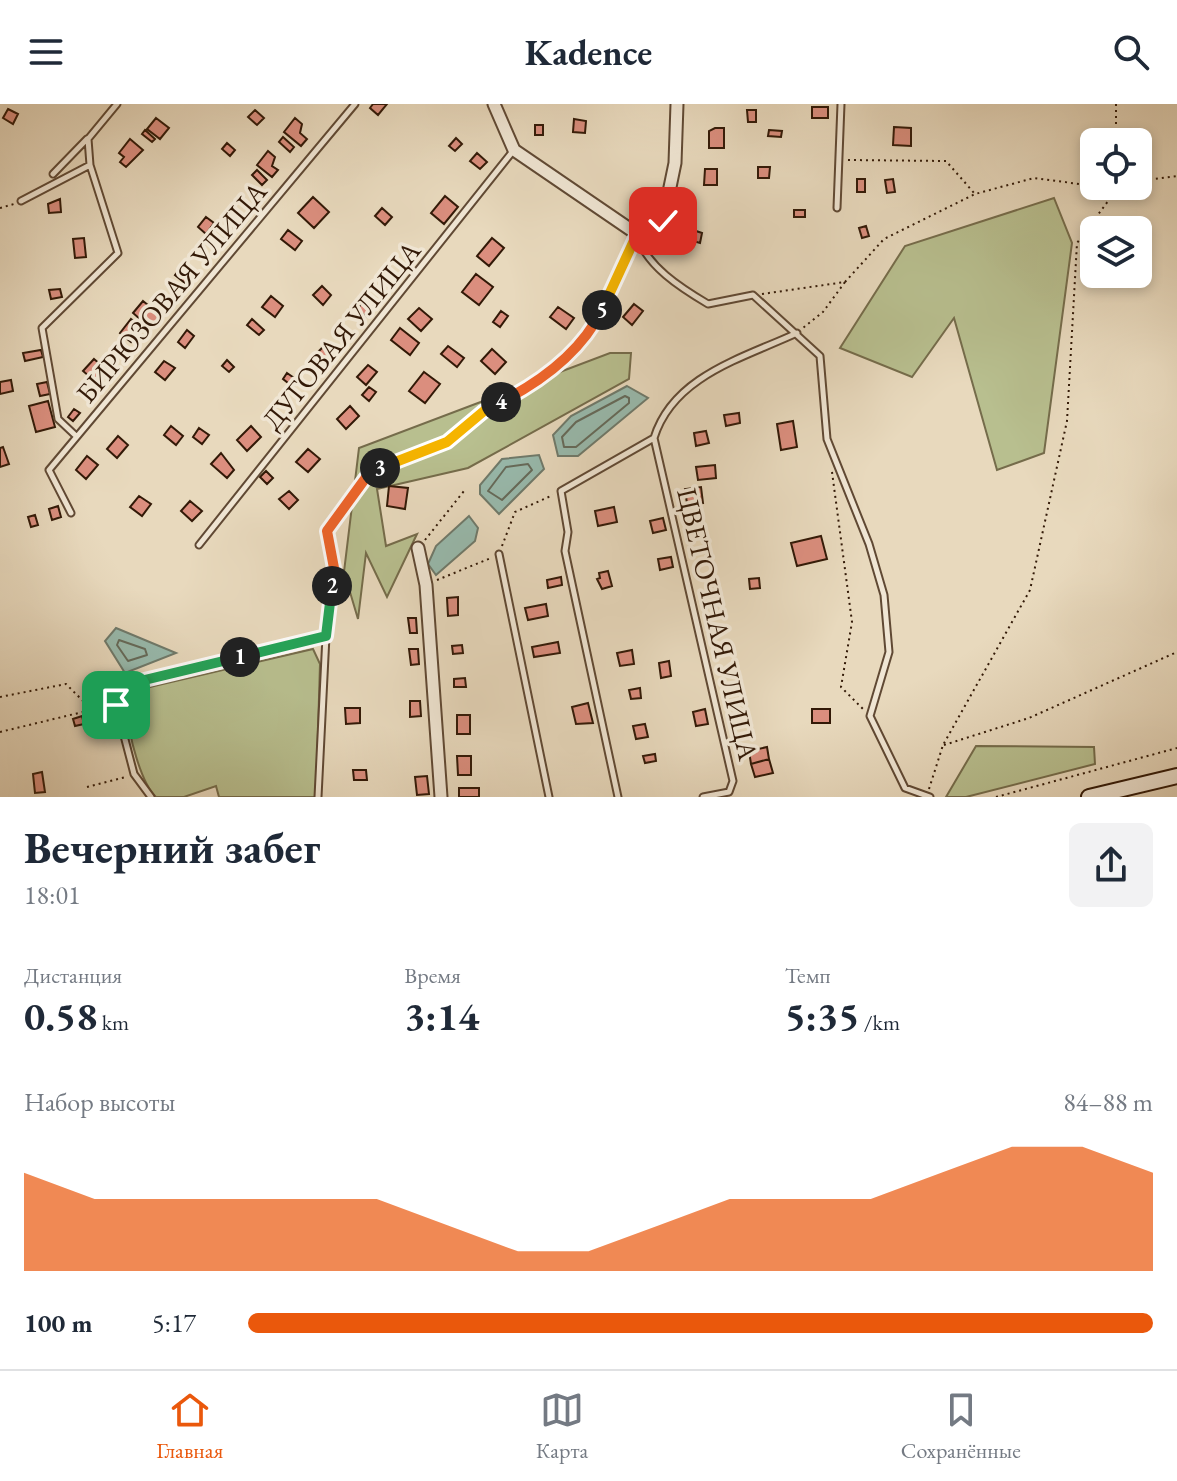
<!DOCTYPE html>
<html lang="ru">
<head>
<meta charset="utf-8">
<style>
	:root { --surface:#fff; --page:#f2f2f3; --text:#1f2937; --muted:#747a83; --line:#e0e1e3; --accent:#ea580c }
	body { margin:0; font-family:"EB Garamond",serif; background:var(--page); color:var(--text); height:100vh; display:flex; flex-direction:column; font-size:30px; white-space:nowrap }
	* { box-sizing:border-box; margin:0 }
	p { font-size:26px; color:var(--muted) }
	.icon { flex:none; width:44px; height:44px; fill:none; stroke:currentColor; stroke-width:2; stroke-linecap:round; stroke-linejoin:round }
	.map { position:relative; height:693px; overflow:hidden }
	.details { display:flex; flex-direction:column; background:var(--surface); flex:1 }
	.details>* { flex:none }
	.tools { position:absolute; left:1080px; top:24px; display:grid; gap:16px }
	.tools a { display:grid; place-items:center; width:72px; height:72px; border-radius:12px; background:var(--surface); box-shadow:0 4px 12px #0003; font-size:40px }
	.pin { position:absolute; display:grid; place-items:center; width:68px; height:68px; color:#fff; margin:-34px; border-radius:16px; box-shadow:0 4px 12px #0006 }
	.km { position:absolute; width:40px; height:40px; margin:-20px; border-radius:50%; background:#222; color:#fff; font-size:22px; line-height:40px; text-align:center }
	.round { display:grid; place-items:center; flex:none; width:84px; height:84px; border-radius:12px; background:var(--page) }
	.summary { display:flex; align-items:center; justify-content:space-between; height:136px; padding:0 24px }
	h1 { font-size:44px; font-weight:700; line-height:60px }
	.metrics { display:grid; grid-template-columns:repeat(3,1fr); gap:12px; height:136px; padding:8px 24px }
	.metrics div { display:grid; align-content:center }
	.metrics b { font-size:40px; font-weight:700 }
	.metrics small { font-size:22px; font-weight:400 }
	.metrics p { font-size:22px }
	.chart { height:224px; padding:16px 24px }
	.chart p { display:flex; justify-content:space-between }
	.chart svg { width:100%; height:144px; margin-top:8px; fill:var(--accent); opacity:.7 }
	ul { padding:0 24px; list-style:none; font-size:26px }
	li { display:grid; grid-template-columns:128px 96px 1fr; align-items:center; height:60px }
	li i { height:20px; border-radius:10px; background:var(--accent) }
	header { display:flex; justify-content:space-between; align-items:center; height:104px; padding:0 24px; background:var(--surface); font-size:36px; font-weight:700 }
	.tab-bar { display:flex; justify-content:space-around; align-items:center; height:112px; border-top:2px solid var(--line); background:var(--surface); font-size:22px; color:var(--muted) }
	.tab-bar a { display:grid; justify-items:center; gap:4px }
	.tab-bar .active { color:var(--accent) }
	.map>svg:first-child { display:block }
	.green { fill:#b8bf8f; stroke:#756c4b; stroke-width:2 }
	.water { fill:#98baad; stroke:#6f7a6b; stroke-width:2 }
	.lines { fill:none; stroke-linecap:round; stroke-linejoin:round }
	.shore { stroke:#656a5a; stroke-width:2 }
	.building { fill:#db8e7e; stroke:#321907; stroke-width:2 }
	.service-casing { stroke:#604934; stroke-width:9 }
	.minor-casing { stroke:#604934; stroke-width:15 }
	.secondary-casing { stroke:#321907; stroke-width:18 }
	.path { stroke:#321907; stroke-width:2; stroke-dasharray:2 4; stroke-linecap:butt }
	.service { stroke:#f0e6d4; stroke-width:5 }
	.minor { stroke:#f0e6d4; stroke-width:11 }
	.secondary { stroke:#f0e6d4; stroke-width:14 }
	.split-1-casing { stroke:#fff; stroke-width:16 }
	.split-2-casing { stroke:#fff; stroke-width:16 }
	.split-3-casing { stroke:#fff; stroke-width:16 }
	.split-4-casing { stroke:#fff; stroke-width:16 }
	.split-5-casing { stroke:#fff; stroke-width:16 }
	.split-6-casing { stroke:#fff; stroke-width:16 }
	.split-1 { stroke:#22a559; stroke-width:10 }
	.split-2 { stroke:#22a559; stroke-width:10 }
	.split-3 { stroke:#f0652b; stroke-width:10 }
	.split-4 { stroke:#f5b400; stroke-width:10 }
	.split-5 { stroke:#f0652b; stroke-width:10 }
	.split-6 { stroke:#f5b400; stroke-width:10 }
	.labels { text-anchor:middle; stroke-width:7; stroke-linejoin:round; paint-order:stroke }
	.street-label { font-size:28px; fill:#321907; stroke:#f0e6d4 }
</style>
</head>
<body>
<header><svg class="icon" aria-label="menu" viewBox="0 0 24 24"><path d="M4 6h16M4 12h16M4 18h16"/></svg>Kadence<svg class="icon" aria-label="search" viewBox="0 0 24 24"><circle cx="10" cy="10" r="6"/><path d="M15 15l6 6"/></svg></header>
<div class="map">
<svg width="1177" height="693" viewBox="0 0 1177 693">
	<rect width="100%" height="100%" fill="#e8d9bd"/>
	<filter id="stains"><feTurbulence type="fractalNoise" baseFrequency=".0025" numOctaves="4"/><feColorMatrix values="0 0 0 0 .2 0 0 0 0 .09 0 0 0 0 .02 0 0 0 .5 -.17"/></filter>
	<radialGradient id="worn" r=".72"><stop offset=".6" stop-color="#630" stop-opacity="0"/><stop offset="1" stop-color="#630" stop-opacity=".3"/></radialGradient>
	<!-- green -->
	<path class="green" d="M1054 94 1072 139 1044 349 997 366 954 214 912 273 840 244 905 142Z
		M610 249H631L629 275 468 364 377 385 386 442 417 430 387 493 366 449 358 515 344 468 359 344Z
		M313 545 320 560 316 693H219L216 682 184 693H156C141 679 128 630 128 609 128 602 134 593 137 586Z
		M976 642 1094 643 1095 660 966 693H946Z"/>
	<!-- water -->
	<path class="water" d="M627 282 648 294 578 352H558L553 331 571 312Z
		M539 351 544 365 499 410 480 390V381L502 355Z
		M469 412 478 424 475 437 436 471 428 460 436 442Z
		M116 524 176 549 125 569 105 537Z"/>
	<g class="lines">
		<!-- shore -->
		<path class="shore" d="M625 292 629 294V299L576 343H564L562 333 576 318Z
			M528 360 532 366 502 396 488 387 506 363Z
			M119 536 145 545 147 551 128 557 117 541Z"/>
	</g>
	<!-- building -->
	<path class="building" d="M373 0H387L378 11 370 4Z
		M812 3H828V14H812Z
		M8 5 18 10 13 20 3 14Z
		M255 6 264 14 257 21 248 13Z
		M747 6H756V18H748Z
		M156 14 169 24 160 35 147 25Z
		M295 14 302 20 300 29 307 35 301 42 284 28Z
		M574 15 586 17 585 29 573 28Z
		M535 21H543V31H535Z
		M894 23 911 24V42L893 41Z
		M715 24H724V44H709V27Z
		M145 26 155 35 152 38 142 30Z
		M769 26 782 27 781 33 768 32Z
		M283 33 294 43 290 48 279 38Z
		M456 34 462 40 455 47 449 42Z
		M130 35 143 46 126 63 120 58 124 53 119 49Z
		M227 39 235 46 230 52 222 45Z
		M268 47 275 53 272 62 278 66 272 73 257 61Z
		M477 49 487 58 480 65 470 57Z
		M758 63H770L769 74H758Z
		M705 65H717V81H704Z
		M257 66 267 76 262 81 252 71Z
		M857 75H865V88H857Z
		M893 75 895 88 887 89 885 76Z
		M445 92 458 103 444 120 431 109Z
		M313 93 329 108 314 124 298 109Z
		M60 95 61 108 49 109 48 100Z
		M382 104 392 113 385 121 375 112Z
		M794 106H805V113H794Z
		M206 113 214 119 206 130 198 123Z
		M866 122 869 132 862 134 859 124Z
		M687 124 702 129 700 139 683 134V127Z
		M288 126 302 137 295 146 281 135Z
		M84 134 86 153 75 154 73 135Z
		M492 134 504 144 489 162 477 152Z
		M179 166 189 174 185 179 175 171Z
		M476 170 493 183 479 201 462 188Z
		M322 182 331 191 323 201 313 191Z
		M60 185 62 193 51 195 49 186Z
		M271 192 283 202 275 213 262 203Z
		M365 196 375 204 367 213 357 205Z
		M143 197 159 210 156 219 148 222 133 209Z
		M634 200 643 207 632 221 623 213Z
		M558 203 574 214 566 225 550 213Z
		M419 204 432 215 421 227 408 215Z
		M501 207 508 212 500 223 493 218Z
		M131 215 142 223 131 238 120 229Z
		M252 215 264 226 259 231 247 221Z
		M400 224 419 239 410 251 391 236Z
		M187 226 194 232 185 244 178 238Z
		M326 240 333 247 325 256 317 249Z
		M448 242 464 254 457 263 441 250Z
		M492 245 506 258 495 270 481 257Z
		M41 246 43 253 25 257 23 249Z
		M94 255 108 267 97 279 83 267Z
		M227 256 234 263 229 268 222 262Z
		M164 257 175 264 165 276 155 268Z
		M368 261 377 268 366 281 357 273Z
		M424 268 440 280 425 299 409 287Z
		M287 269 297 276 292 282 283 275Z
		M11 276 13 287 0 290V278Z
		M47 278 50 290 40 292 37 280Z
		M369 283 376 288 369 297 362 291Z
		M48 297 55 323 36 328 29 302Z
		M350 302 359 312 346 325 337 315Z
		M74 305 80 309 73 317 68 313Z
		M739 309 740 319 726 322 724 311Z
		M793 317 797 343 781 346 777 320Z
		M171 322 183 332 176 341 164 331Z
		M251 322 261 333 247 347 237 336Z
		M199 324 209 331 202 340 193 333Z
		M706 327 709 339 696 342 694 329Z
		M118 332 128 341 117 354 107 345Z
		M3 343 9 360 0 363V344Z
		M308 345 320 355 308 368 296 358Z
		M221 349 234 366 227 374 211 360Z
		M87 352 98 361 86 375 76 366Z
		M715 361 716 374 698 376 696 363Z
		M266 367 273 374 267 380 260 373Z
		M389 382 408 384 405 405 387 402Z
		M701 383 703 399 687 400 685 385Z
		M289 387 298 396 289 405 279 395Z
		M139 392 151 400 142 412 130 403Z
		M190 397 202 407 192 417 181 407Z
		M58 402 61 413 52 416 49 405Z
		M614 403 617 418 598 422 595 407Z
		M35 411 38 421 31 423 28 413Z
		M663 414 666 426 653 429 650 417Z
		M821 432 827 455 797 462 791 439Z
		M671 453 673 463 660 466 658 455Z
		M608 467 612 482 602 485 597 475 600 474 599 469Z
		M561 473 562 481 548 484 547 476Z
		M759 474 760 484 750 485 749 475Z
		M458 493V511L448 512 447 494Z
		M546 500 548 512 528 516 525 504Z
		M408 514H416L417 529H410Z
		M558 538 560 549 534 553 532 543Z
		M731 540 732 546 716 548 715 542Z
		M462 541 463 549 453 550 452 542Z
		M409 545H418L419 560 411 561Z
		M632 546 634 560 620 562 617 549Z
		M669 557 671 572 661 574 659 559Z
		M465 574 466 583H454V575Z
		M640 584 641 594 631 595 629 586Z
		M410 597H420L421 612 410 613Z
		M588 599 593 619 576 620 572 603Z
		M345 604H360V619L346 620Z
		M705 605 708 620 696 622 693 608Z
		M812 605H830V619H812Z
		M457 611H470V630H457Z
		M82 612 84 620 75 622 73 615Z
		M645 620 648 633 636 635 633 622Z
		M767 643 769 655 751 660 749 647Z
		M655 650 656 657 645 659 643 652Z
		M457 652H471V671H458Z
		M769 655 773 669 755 673 751 660Z
		M353 666H366L367 676H354Z
		M42 668 45 688 35 689 33 670Z
		M427 672 429 690 417 691 415 673Z
		M459 684H479V693H459Z"/>
	<g class="lines">
		<!-- service casing -->
		<g class="service-casing">
			<path id="service" d="M90 61 88 35 117 0
				M53 70 87 35
				M21 97 90 61 118 149 42 224 58 315 75 331
				M837 104 841 0
				M637 131C646 162 681 184 708 200L753 191 820 252 827 335 869 440 884 491 889 548 870 612 905 684 930 693
				M553 266 593 223 636 131
				M71 409 49 366 355 0
				M199 441 513 47
				M499 450 549 693
				M151 693 134 670 116 601 128 580 326 532 318 693
				M618 693 565 447 568 428 561 387 654 334
				M703 693 729 688 733 677 654 334C673 272 743 254 797 229"/>
		</g>
		<!-- minor casing -->
		<g class="minor-casing">
			<path id="minor" d="M494 0 514 46 637 130 663 117 675 59 677 0
				M418 444 426 481 441 693"/>
		</g>
		<!-- secondary casing -->
		<g class="secondary-casing">
			<path id="secondary" d="M1089 693 1177 672"/>
		</g>
		<!-- path -->
		<path class="path" d="M1116 0V38
			M848 56 946 57 975 90
			M1138 77 1177 72
			M0 104 14 100
			M845 178 884 135 975 90 1034 74 1117 85V82
			M762 190 845 178 823 208 803 224
			M832 368 852 518 841 583 863 605
			M425 436 464 387
			M502 442 515 408 553 391
			M437 476 491 454
			M327 526 334 464 327 427 370 368 447 338 484 307 547 271
			M0 593 66 580 92 606 110 610
			M0 628 91 606
			M944 641 1029 614 1177 548
			M87 683 126 673
			M929 685 943 641 1030 486 1067 317 1077 139 1117 85 1125 82
			M996 693 1177 644"/>
		<!-- service -->
		<use href="#service" class="service"/>
		<!-- minor -->
		<use href="#minor" class="minor"/>
		<!-- secondary -->
		<use href="#secondary" class="secondary"/>
	</g>
	<g class="lines">
		<!-- split-1 casing -->
		<g class="split-1-casing">
			<path id="split-1" d="M116 601 128 580 240 553"/>
		</g>
		<!-- split-2 casing -->
		<g class="split-2-casing">
			<path id="split-2" d="M240 553 326 532 332 482"/>
		</g>
		<!-- split-3 casing -->
		<g class="split-3-casing">
			<path id="split-3" d="M332 482 334 464 327 427 370 368 380 364"/>
		</g>
		<!-- split-4 casing -->
		<g class="split-4-casing">
			<path id="split-4" d="M380 364 447 338 484 307 501 298"/>
		</g>
		<!-- split-5 casing -->
		<g class="split-5-casing">
			<path id="split-5" d="M501 298C542 277 581 248 602 206"/>
		</g>
		<!-- split-6 casing -->
		<g class="split-6-casing">
			<path id="split-6" d="M602 206 637 130 663 117"/>
		</g>
		<!-- split-1 -->
		<use href="#split-1" class="split-1"/>
		<!-- split-2 -->
		<use href="#split-2" class="split-2"/>
		<!-- split-3 -->
		<use href="#split-3" class="split-3"/>
		<!-- split-4 -->
		<use href="#split-4" class="split-4"/>
		<!-- split-5 -->
		<use href="#split-5" class="split-5"/>
		<!-- split-6 -->
		<use href="#split-6" class="split-6"/>
	</g>
	<g class="labels">
		<!-- street labels -->
		<g class="street-label">
			<text transform="translate(171 188) rotate(-50)" y="10">БИРЮЗОВАЯ УЛИЦА</text>
			<text transform="translate(341 231) rotate(-51)" y="10">ДУГОВАЯ УЛИЦА</text>
			<text transform="translate(718 520) rotate(77)" y="10">ЦВЕТОЧНАЯ УЛИЦА</text>
		</g>
	</g>
	<rect width="100%" height="100%" filter="url(#stains)"/>
	<rect width="100%" height="100%" fill="url(#worn)"/>
</svg>
<div class="tools">
<a><svg class="icon" aria-label="locate" viewBox="0 0 24 24"><circle cx="12" cy="12" r="6"/><path d="M12 2v4M12 18v4M2 12h4M18 12h4"/></svg></a>
<a><svg class="icon" aria-label="layers" viewBox="0 0 24 24"><path d="M12 4l9 5-9 5-9-5zM3 14l9 5 9-5"/></svg></a>
</div>
<div class="pin" style="left:116px;top:601px;background:#1e9e55"><svg class="icon" aria-label="arrive" viewBox="0 0 24 24"><path d="M6 21V4h12l-3 4 3 4H6"/></svg></div>
<div class="pin" style="left:663px;top:117px;background:#d93025"><svg class="icon" aria-label="check" viewBox="0 0 24 24"><path d="M5 12l5 5 9-10"/></svg></div>
<b class="km" style="left:240px;top:553px">1</b>
<b class="km" style="left:332px;top:482px">2</b>
<b class="km" style="left:380px;top:364px">3</b>
<b class="km" style="left:501px;top:298px">4</b>
<b class="km" style="left:602px;top:206px">5</b>
</div>
<section class="details">
<div class="summary"><div><h1>Вечерний забег</h1><p>18:01</p></div><a class="round"><svg class="icon" aria-label="share" viewBox="0 0 24 24"><path d="M12 15V3M7 8l5-5 5 5M5 13v7h14v-7"/></svg></a></div>
<div class="metrics">
<div><p>Дистанция</p><b>0.58<small> km</small></b></div>
<div><p>Время</p><b>3:14</b></div>
<div><p>Темп</p><b>5:35<small> /km</small></b></div>
</div>
<div class="chart"><p><span>Набор высоты</span>84–88 m</p>
<svg viewBox="0 0 160 44" preserveAspectRatio="none"><path d="M0 44V14L10 22L20 22L30 22L40 22L50 22L60 30L70 38L80 38L90 30L100 22L110 22L120 22L130 14L140 6L150 6L160 14V44z"/></svg>
</div>
<ul>
<li><b>100 m</b>5:17<i style="width:100%"></i></li>
</ul>
</section>
<nav class="tab-bar">
<a class="active"><svg class="icon" aria-label="home" viewBox="0 0 24 24"><path d="M3 11l9-7 9 7M6 9v11h12V9"/></svg>Главная</a>
<a><svg class="icon" aria-label="map" viewBox="0 0 24 24"><path d="M3 6l6-2 6 2 6-2v14l-6 2-6-2-6 2zM9 4v14M15 6v14"/></svg>Карта</a>
<a><svg class="icon" aria-label="saved" viewBox="0 0 24 24"><path d="M7 4h10v16l-5-4-5 4z"/></svg>Сохранённые</a>
</nav>
</body>
</html>
